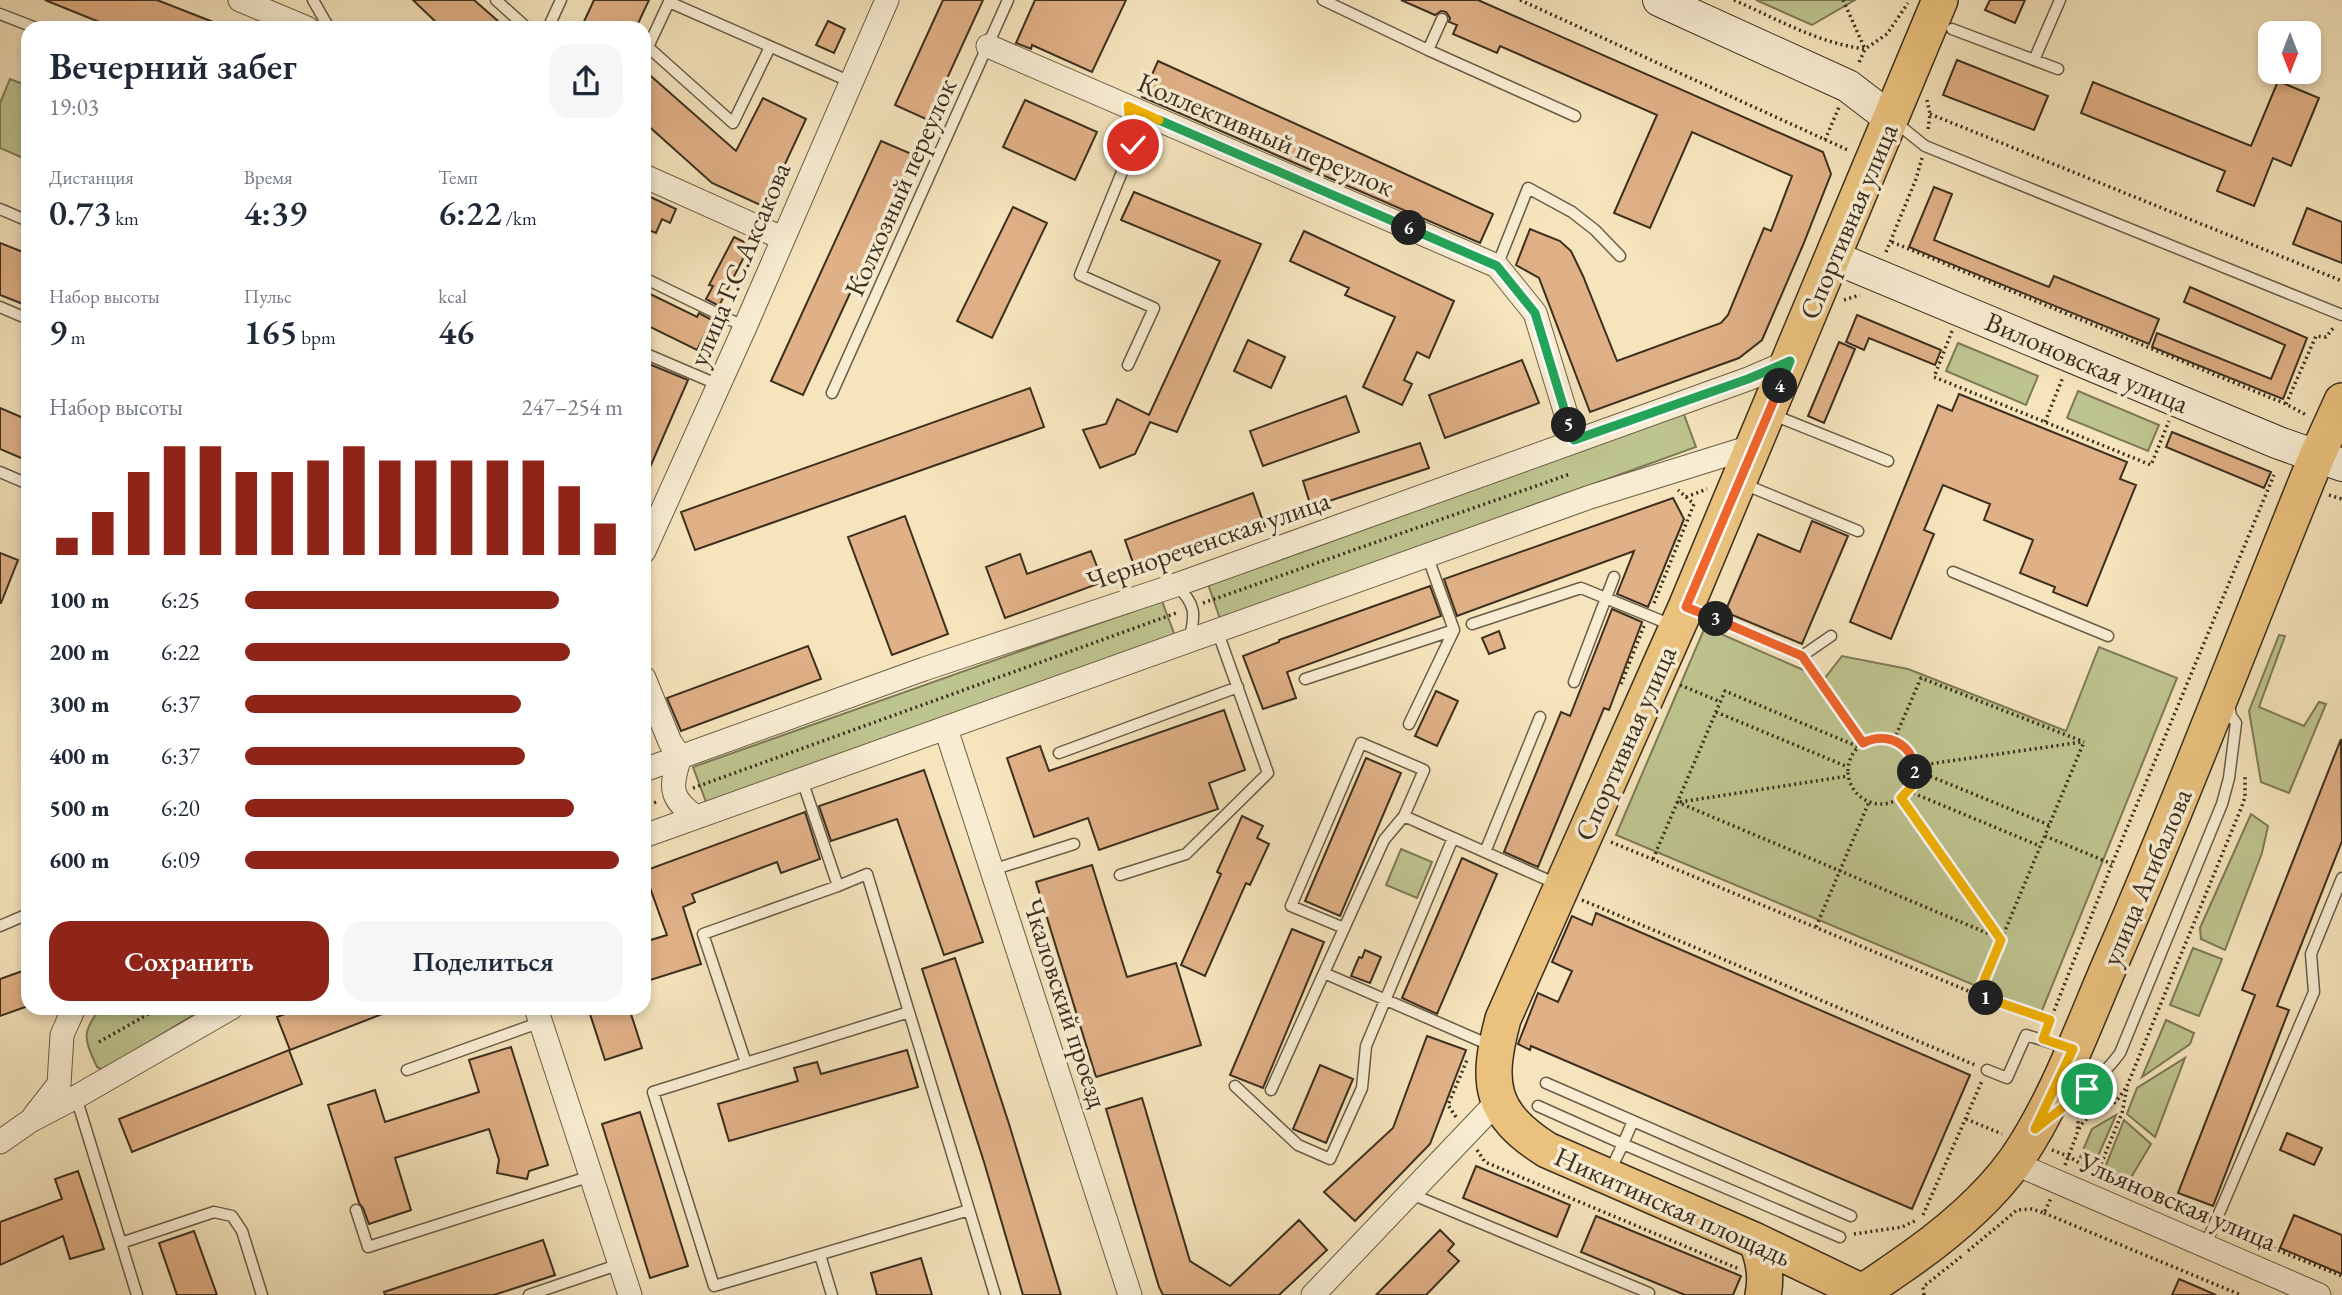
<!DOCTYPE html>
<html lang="ru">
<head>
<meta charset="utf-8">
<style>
	:root { --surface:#fff; --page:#f6f6f7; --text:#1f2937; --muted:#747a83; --accent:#8f2418 }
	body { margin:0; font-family:"EB Garamond",serif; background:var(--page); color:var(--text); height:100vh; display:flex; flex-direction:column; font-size:26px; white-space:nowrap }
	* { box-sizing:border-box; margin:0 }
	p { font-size:23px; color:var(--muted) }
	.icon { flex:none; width:38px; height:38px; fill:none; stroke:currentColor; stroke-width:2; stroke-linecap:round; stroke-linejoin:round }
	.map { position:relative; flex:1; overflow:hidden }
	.panel { position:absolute; left:21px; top:21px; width:630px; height:994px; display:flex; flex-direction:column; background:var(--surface); border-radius:21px; box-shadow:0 4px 10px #0003 }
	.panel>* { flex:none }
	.needle { width:46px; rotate:180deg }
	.tools { position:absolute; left:2258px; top:21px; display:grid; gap:14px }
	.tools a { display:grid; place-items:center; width:63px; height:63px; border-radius:14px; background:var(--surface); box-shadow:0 4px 10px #0003; font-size:35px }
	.pin { position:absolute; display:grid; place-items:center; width:60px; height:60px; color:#fff; margin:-30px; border:4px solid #fff; border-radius:50%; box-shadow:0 2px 7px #0007 }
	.km { position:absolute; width:35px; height:35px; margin:-18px; border-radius:50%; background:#222; color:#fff; font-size:19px; line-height:35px; text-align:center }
	.round { display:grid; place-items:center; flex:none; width:74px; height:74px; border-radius:21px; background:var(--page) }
	.summary { display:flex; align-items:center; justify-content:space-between; height:119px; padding:0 28px }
	h1 { font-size:38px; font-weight:600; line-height:52px }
	.stats { display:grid; grid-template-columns:repeat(3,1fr); gap:10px; height:119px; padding:7px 28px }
	.stats div { display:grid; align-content:center }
	.stats b { font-size:35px; font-weight:600 }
	.stats small { font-size:19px; font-weight:400 }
	.stats p { font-size:19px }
	.chart { height:196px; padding:14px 28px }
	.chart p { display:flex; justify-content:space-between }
	.chart svg { width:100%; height:126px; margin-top:7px; stroke:var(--accent); stroke-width:6 }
	.button { display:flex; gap:14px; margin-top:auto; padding:14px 28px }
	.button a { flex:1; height:80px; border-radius:21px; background:var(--accent); color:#fff; font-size:28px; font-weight:600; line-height:80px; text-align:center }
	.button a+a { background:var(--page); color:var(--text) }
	ul { padding:0 28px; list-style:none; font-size:23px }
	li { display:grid; grid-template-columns:112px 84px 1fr; align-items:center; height:52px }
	li i { height:18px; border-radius:9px; background:var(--accent) }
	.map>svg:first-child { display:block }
	.green { fill:#bec48f; stroke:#7d7a57; stroke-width:2 }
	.building { fill:#e0b086; stroke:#3c2f1f; stroke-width:2 }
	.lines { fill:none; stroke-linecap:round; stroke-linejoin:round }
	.service-casing { stroke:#6a5c46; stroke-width:13 }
	.minor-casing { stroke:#6a5c46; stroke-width:25 }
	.secondary-casing { stroke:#3c2f1f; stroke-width:34 }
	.primary-casing { stroke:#3c2f1f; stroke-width:38 }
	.path { stroke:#3c2f1f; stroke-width:3.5; stroke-dasharray:2 3.5; stroke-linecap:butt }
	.service { stroke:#f8edd3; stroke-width:10 }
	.minor { stroke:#f8edd3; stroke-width:23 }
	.secondary { stroke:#f8edd3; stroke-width:32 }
	.primary { stroke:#eac27e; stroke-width:35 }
	.split-1-casing { stroke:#fff; stroke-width:14 }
	.split-2-casing { stroke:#fff; stroke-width:14 }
	.split-3-casing { stroke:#fff; stroke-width:14 }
	.split-4-casing { stroke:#fff; stroke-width:14 }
	.split-5-casing { stroke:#fff; stroke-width:14 }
	.split-6-casing { stroke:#fff; stroke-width:14 }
	.split-7-casing { stroke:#fff; stroke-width:14 }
	.split-8-casing { stroke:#fff; stroke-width:14 }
	.split-1 { stroke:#f5b400; stroke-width:9 }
	.split-2 { stroke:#f5b400; stroke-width:9 }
	.split-3 { stroke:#f0652b; stroke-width:9 }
	.split-4 { stroke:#f0652b; stroke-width:9 }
	.split-5 { stroke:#22a559; stroke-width:9 }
	.split-6 { stroke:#22a559; stroke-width:9 }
	.split-7 { stroke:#22a559; stroke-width:9 }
	.split-8 { stroke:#f5b400; stroke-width:9 }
	.labels { text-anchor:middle; stroke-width:7; stroke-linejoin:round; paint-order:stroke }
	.street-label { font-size:28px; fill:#3c2f1f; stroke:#f8edd3 }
</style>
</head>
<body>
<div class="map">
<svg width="2342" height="1295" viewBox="0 0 2342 1295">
	<rect width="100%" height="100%" fill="#f5e4bc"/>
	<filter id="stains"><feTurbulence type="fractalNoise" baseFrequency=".00286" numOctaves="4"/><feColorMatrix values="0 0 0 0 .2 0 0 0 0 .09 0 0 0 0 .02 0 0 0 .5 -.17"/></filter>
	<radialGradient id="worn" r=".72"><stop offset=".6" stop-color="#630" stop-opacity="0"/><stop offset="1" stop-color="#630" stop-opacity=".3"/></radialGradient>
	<!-- green -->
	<path class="green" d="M1756 0H1855L1812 25Z
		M10 79 28 86V146L23 158 0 148V103Z
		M1958 343 2038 376 2026 405 1946 371Z
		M2078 391 2159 425 2148 451 2067 418Z
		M1682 409 1696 447 1220 619 1207 581Z
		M1162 601 1175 636 706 802 693 767Z
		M1705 627 1824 679 1842 656 1908 669 2066 731 2099 647 2177 678 2041 1013 1616 835Z
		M2279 635 2285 636 2259 707 2304 726 2319 702 2326 704 2289 793 2261 782 2249 711Z
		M2251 814 2268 826 2262 853 2225 950 2201 939 2200 928Z
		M1401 849 1432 862 1417 898 1386 885Z
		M2193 948 2222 959 2199 1016 2170 1005Z
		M101 1008H205L103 1070 97 1067C85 1040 80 1033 101 1008Z
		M2166 1020 2194 1033 2190 1044 2142 1077Z
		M2185 1058 2155 1137 2127 1114 2137 1088Z
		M2116 1115 2095 1163 2080 1157 2092 1129Z
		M2124 1120 2151 1144 2129 1181 2104 1170Z"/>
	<!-- building -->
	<path class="building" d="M45 0H157L226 27 114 28Z
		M413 0H474L506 28H442Z
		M594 0H649L636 28H581Z
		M943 0H983L928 120 895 105Z
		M1035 0H1126L1092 72 1032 45 1031 49 1016 43Z
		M1401 0H1478L1823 152 1831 174 1803 245 1762 340 1739 358 1590 412 1539 278 1516 265 1530 229 1560 241 1571 251 1583 276 1617 361 1721 323 1728 315 1764 228 1771 231 1792 176 1692 132 1650 228 1614 213 1657 115 1500 46 1497 53 1453 34 1457 25 1449 22 1450 18 1446 12 1441 11 1435 15Z
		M1990 0H2025L2015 23 1985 10Z
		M828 21 845 29 834 53 816 45Z
		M1957 60 2048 96 2034 130 1943 95Z
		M1158 61 1493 214 1480 243 1142 97Z
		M644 70 736 151 763 98 806 119 765 207 712 183 644 122Z
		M2278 81 2319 98 2291 166 2273 158 2254 206 2217 191 2225 171 2081 113 2093 82 2251 146Z
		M1025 100 1097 132 1075 180 1003 147Z
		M881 141 914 155 803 395 771 381Z
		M1934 187 1952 194 1934 240 2049 287 2054 276 2159 319 2149 344 1909 247Z
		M1134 192 1261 244 1177 432 1150 422 1135 454 1100 468 1083 430 1106 424 1117 399 1149 415 1220 261 1121 220Z
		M644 194 676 209 670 223 662 219 656 233 644 228Z
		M1013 207 1047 223 992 338 957 321Z
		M2307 208 2342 222V263L2293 244Z
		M1304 231 1454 301 1429 358 1417 352 1404 380 1412 384 1402 405 1363 387 1395 317 1345 295 1349 288 1290 261Z
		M734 237 750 245 719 306 706 299 713 286 709 285Z
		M0 243 28 254V306L0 295Z
		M2190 287 2307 338 2283 399 2152 347 2157 333 2271 379 2285 345 2184 302Z
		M644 291 697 317 699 313 712 320 697 350 644 324Z
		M1857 315 1941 350 1935 365 1869 338 1864 350 1846 342Z
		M1248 340 1285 357 1271 388 1234 371Z
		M1839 342 1855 349 1824 423 1808 416Z
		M1522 360 1539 403 1445 438 1429 395Z
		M649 364 688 380 644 481V376Z
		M1030 388 1044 427 695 550 681 512Z
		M1959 394 2127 462 2120 479 2136 485 2087 606 2053 592 2055 587 2020 573 2033 540 1984 520 1990 504 1943 485 1924 530 1934 534 1891 639 1850 622 1938 405 1952 411Z
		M1346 396 1359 432 1263 466 1250 431Z
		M0 408 28 420V461L0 449Z
		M2172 432 2271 472 2264 488 2166 447Z
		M1420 443 1429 468 1311 507 1303 481Z
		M1253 493 1265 527 1137 574 1125 540Z
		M1673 498 1684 519 1648 607 1617 594 1634 551 1457 616 1444 579Z
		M905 516 948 634 892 655 848 537Z
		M1812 521 1848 536 1802 644 1725 612 1758 534 1800 552Z
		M1091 551 1103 582 1005 618 986 567 1020 554 1027 574Z
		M0 553 18 560 1 603H0Z
		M1430 586 1441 616 1287 672 1296 698 1263 709 1243 656 1279 642V640Z
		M1612 609 1642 622 1609 710 1604 708 1538 867 1504 852 1561 712 1570 716Z
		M1499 631 1505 648 1489 654 1482 638Z
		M808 646 821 679 681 731 667 698Z
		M1436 691 1458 701 1437 746 1415 736Z
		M1224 710 1245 770 1209 783 1218 809 1099 850 1088 818 1034 837 1007 758 1040 746 1049 771Z
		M2341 739 2342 841 2277 1006 2289 1010 2213 1206 2178 1193 2255 995 2242 990Z
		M1366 758 1401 773 1340 916 1305 901Z
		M924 770 983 942 944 955 897 819 831 841 819 806Z
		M805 812 820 859 781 873 777 862 692 894 695 902 683 907 701 964 644 982V942L667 935 644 871Z
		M1242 816 1263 826 1257 838 1269 844 1250 885 1246 883 1205 976 1181 965 1221 874 1217 872Z
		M1462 858 1497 874 1437 1014 1402 998Z
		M1092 865 1127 977 1176 963 1201 1045 1096 1077 1036 882Z
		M1596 913 1970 1075 1912 1209 1531 1046 1530 1050 1518 1044 1538 993 1558 1002 1572 971 1552 962 1572 916 1592 925Z
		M1292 929 1324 942 1263 1088 1230 1075Z
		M1365 950 1381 957 1370 983 1351 976 1359 957 1362 958Z
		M955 958 1009 1124 1061 1295H1023L984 1162 922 969Z
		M28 969V1006L0 1016V979Z
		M300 1008H395V1009L290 1050 277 1017Z
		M588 1008H629L642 1048 605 1060Z
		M1427 1036 1466 1050 1430 1144 1355 1221 1324 1192 1393 1128Z
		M511 1047 548 1165 529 1171 527 1179 497 1173 499 1160 489 1129 395 1158 411 1210 369 1224 363 1208 359 1203 328 1105 375 1090 385 1122 479 1092 469 1060Z
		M289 1050 302 1084 132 1152 119 1119Z
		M907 1050 918 1087 729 1141 718 1104 798 1081 794 1068 817 1062 821 1074Z
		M1320 1065 1353 1079 1326 1143 1293 1129Z
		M1142 1098 1190 1261 1230 1286 1299 1220 1327 1250 1279 1295H1163L1159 1287 1106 1109Z
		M640 1112 688 1266 650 1278 602 1124Z
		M2287 1133 2322 1148 2314 1165 2280 1150Z
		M1476 1166 1570 1205 1557 1237 1463 1198Z
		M78 1171 104 1249 70 1259 63 1236 0 1265V1222L62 1199 55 1179Z
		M2294 1215 2342 1235V1274L2280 1248Z
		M1596 1216 1741 1276 1733 1295H1685L1581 1252Z
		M1440 1230 1454 1244 1448 1251 1459 1261 1426 1295H1376Z
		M194 1231 217 1295H177L159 1243Z
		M543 1240 555 1275 494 1295H385L384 1292Z
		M921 1258 932 1295H877L871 1273Z
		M2179 1279 2216 1295H2172Z"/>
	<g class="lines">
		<!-- service casing -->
		<g class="service-casing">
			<path id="service" d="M313 0 329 28
				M496 0 527 28
				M1323 0 1428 50 1442 19
				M0 14 36 28
				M548 28 561 0
				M1952 29 2058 69
				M770 47 733 123 648 47 669 2 851 82
				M1428 50 1575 116
				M2034 60 2060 0
				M1128 106 1133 145 1080 275 1154 308 1128 365
				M1894 121 1925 146 2342 315
				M0 209 28 221
				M1497 266 1528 188 1572 212 1595 230 1620 256
				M644 278 745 327
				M0 307 28 319
				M644 353 719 385
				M832 393 1008 0
				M1771 414 1888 461
				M0 472 28 484
				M1741 483 1858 531
				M1953 572 2108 636
				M1176 585C1196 604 1196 614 1189 640
				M1692 609 1802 656 1831 636
				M1472 624 1581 588 1674 626
				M1305 679 1454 630
				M1574 682 1614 577
				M1409 724 1454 630 1427 555
				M1059 753 1238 687
				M802 780 838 886 867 874 995 1295
				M1404 816 1559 885
				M1485 852 1540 717
				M992 870 1074 844
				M1120 875 1186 854 1268 773 1217 630
				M0 926 28 914
				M1324 973 1492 1046
				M909 1012 653 1092 714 1286 969 1210
				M746 1063 703 934 838 886
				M407 1070 541 1022
				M1987 1070 2007 1078 2026 1035 2068 1048
				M1546 1083 1851 1216
				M1235 1086 1298 1145 1330 1159 1362 1088 1366 1046 1453 838
				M1271 1090 1384 840 1404 816 1424 770 1361 743 1291 906 1344 928
				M76 1097 137 1295
				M1538 1106 1623 1144 1633 1121
				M2059 1110C2082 1093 2103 1076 2120 1053L2222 804 2229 778 2236 723 2231 716 2229 704
				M1610 1171 1623 1144 1840 1237
				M1411 1194 1649 1293
				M356 1210 368 1247 591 1176
				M121 1243 214 1212 232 1216 242 1231 262 1295
				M2205 1246 2314 992 2311 954 2342 878
				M820 1255 832 1295
				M529 1295 620 1264"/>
		</g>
		<!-- minor casing -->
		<g class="minor-casing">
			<path id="minor" d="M240 0 307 28
				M988 46 1497 266 1535 313 1574 440
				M644 176 782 238
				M644 551 745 327 887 0
				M644 678 670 742 680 757
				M946 729 1130 1295
				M680 757C670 787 669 798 696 817
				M644 770 924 669 1176 585 1748 379 1790 361
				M644 836 1590 497 1754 446
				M536 1008 630 1295
				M34 1116 59 1084 62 1035 74 1008
				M0 1142 30 1121 76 1097 231 1008
				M2014 1163 2319 1295
				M1313 1295 1497 1102"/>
		</g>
		<!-- secondary casing -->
		<g class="secondary-casing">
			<path id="secondary" d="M1659 0 1848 86 1891 119
				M1833 257 2279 443 2342 465"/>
		</g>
		<!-- primary casing -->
		<g class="primary-casing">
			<path id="primary" d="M1756 1241C1764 1259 1767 1276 1763 1295
				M1862 1292 1756 1241 1547 1150C1489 1113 1486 1083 1503 1019L1686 607 1940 0
				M1855 1295C1869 1289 1882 1279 1895 1270 1938 1241 1986 1202 2016 1160 2057 1101 2085 1021 2114 955 2186 790 2249 622 2317 456L2342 401"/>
		</g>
		<!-- path -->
		<path class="path" d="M1520 0 1850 151
			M1734 0C1777 19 1818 43 1865 49L1887 34 1908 3
			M1843 0 1865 49 1858 65
			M1927 100 1930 114 1928 130
			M1930 114 2342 281
			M1825 140 1839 107
			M1892 242 2286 404 2308 416
			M1886 252 1916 179 1922 158
			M1844 300 1860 295
			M1952 331 1934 377 2151 465 2169 421
			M2286 404 2316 336 2326 337 2334 327
			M2045 422 2063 377
			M2329 495 2342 499
			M1686 497 1707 489
			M1203 603 1570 474
			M1654 603 1694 504 1678 490
			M1810 667 1863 743
			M1621 684 1644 626
			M1680 685 1721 702
			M1716 712 1848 767
			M1848 771a33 33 0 1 1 66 0a33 33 0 1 1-66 0Z
			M1894 740 1921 678 2084 742
			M1915 766 2082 742
			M1915 770 2049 825
			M693 788 1179 612
			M1908 791 2040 846
			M1901 798 2000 938
			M1677 802 2001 939
			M1680 802 1848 776
			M644 807 656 802
			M2045 836 2112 864
			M1611 842 1978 995 2051 1020
			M1653 859 1725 691 1859 747
			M1582 900 1975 1065
			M1816 927 1869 802
			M1978 995 2084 742
			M2048 1026 2112 864 2274 475
			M99 1042 159 1008
			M1456 1117 1448 1105 1467 1060
			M1966 1119 2002 1134
			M2079 1129C2085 1115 2100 1113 2112 1105 2118 1100 2123 1092 2127 1086L2242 806 2245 797V774
			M1477 1150 1485 1162 1739 1269
			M2052 1150 2068 1156 2097 1174 2201 1219
			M2065 1165 2077 1134 2079 1112
			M2097 1174 2122 1113 2127 1088
			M2044 1213 2241 1295
			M1923 1215 1982 1081
			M2227 1230 2342 1276
			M1854 1234 1902 1227 1915 1221
			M1968 1251 2017 1210 2032 1209 2044 1213 2051 1198
			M1924 1295 1923 1287 1962 1256"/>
		<!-- service -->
		<use href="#service" class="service"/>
		<!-- minor -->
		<use href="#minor" class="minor"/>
		<!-- secondary -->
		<use href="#secondary" class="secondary"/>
		<!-- primary -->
		<use href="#primary" class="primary"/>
	</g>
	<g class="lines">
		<!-- split-1 casing -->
		<g class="split-1-casing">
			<path id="split-1" d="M1986 998 2050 1020 2043 1039 2073 1049 2035 1129 2087 1089"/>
		</g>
		<!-- split-2 casing -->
		<g class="split-2-casing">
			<path id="split-2" d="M1915 772 1911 787 1901 798 2001 940 1978 995 1986 998"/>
		</g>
		<!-- split-3 casing -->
		<g class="split-3-casing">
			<path id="split-3" d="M1716 619 1802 656 1863 743C1887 731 1914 744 1915 772"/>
		</g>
		<!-- split-4 casing -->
		<g class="split-4-casing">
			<path id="split-4" d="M1716 619 1686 607 1780 386"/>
		</g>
		<!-- split-5 casing -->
		<g class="split-5-casing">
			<path id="split-5" d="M1569 425 1574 440 1748 379 1790 361 1780 386"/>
		</g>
		<!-- split-6 casing -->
		<g class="split-6-casing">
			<path id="split-6" d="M1409 228 1497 266 1535 313 1569 425"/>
		</g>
		<!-- split-7 casing -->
		<g class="split-7-casing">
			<path id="split-7" d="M1159 120 1409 228"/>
		</g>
		<!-- split-8 casing -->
		<g class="split-8-casing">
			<path id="split-8" d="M1133 145 1128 106 1159 120"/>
		</g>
		<!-- split-1 -->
		<use href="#split-1" class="split-1"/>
		<!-- split-2 -->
		<use href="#split-2" class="split-2"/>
		<!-- split-3 -->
		<use href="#split-3" class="split-3"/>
		<!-- split-4 -->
		<use href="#split-4" class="split-4"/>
		<!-- split-5 -->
		<use href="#split-5" class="split-5"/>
		<!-- split-6 -->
		<use href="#split-6" class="split-6"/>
		<!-- split-7 -->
		<use href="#split-7" class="split-7"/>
		<!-- split-8 -->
		<use href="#split-8" class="split-8"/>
	</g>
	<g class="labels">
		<!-- street labels -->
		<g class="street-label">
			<text transform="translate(1266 134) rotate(23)" y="10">Коллективный переулок</text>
			<text transform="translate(900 187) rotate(-66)" y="10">Колхозный переулок</text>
			<text transform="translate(1848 221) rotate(-67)" y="10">Спортивная улица</text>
			<text transform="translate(739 264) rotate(-67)" y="10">улица Г.С.Аксакова</text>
			<text transform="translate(2087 362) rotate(23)" y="10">Вилоновская улица</text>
			<text transform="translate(1208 540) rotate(-19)" y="10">Чернореченская улица</text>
			<text transform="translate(1625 743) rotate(-66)" y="10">Спортивная улица</text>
			<text transform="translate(2146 877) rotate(-67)" y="10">улица Агибалова</text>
			<text transform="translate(1066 1003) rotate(72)" y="10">Чкаловский проезд</text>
			<text transform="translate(2178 1201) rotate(23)" y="10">Ульяновская улица</text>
			<text transform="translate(1673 1206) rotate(24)" y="10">Никитинская площадь</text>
		</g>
	</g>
	<rect width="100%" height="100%" filter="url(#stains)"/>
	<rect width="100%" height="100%" fill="url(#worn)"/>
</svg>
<div class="tools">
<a><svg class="needle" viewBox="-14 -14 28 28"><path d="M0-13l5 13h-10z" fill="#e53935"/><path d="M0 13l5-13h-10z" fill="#747a83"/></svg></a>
</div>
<div class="pin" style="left:2087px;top:1089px;background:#1e9e55"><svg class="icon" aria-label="arrive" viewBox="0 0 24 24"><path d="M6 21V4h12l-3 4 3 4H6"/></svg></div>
<div class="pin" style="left:1133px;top:145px;background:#d93025"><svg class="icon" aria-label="check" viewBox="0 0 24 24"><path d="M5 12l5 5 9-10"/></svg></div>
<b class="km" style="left:1986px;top:998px">1</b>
<b class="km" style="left:1915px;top:772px">2</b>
<b class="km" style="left:1716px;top:619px">3</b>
<b class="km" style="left:1780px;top:386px">4</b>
<b class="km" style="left:1569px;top:425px">5</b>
<b class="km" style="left:1409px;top:228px">6</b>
<section class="panel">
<div class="summary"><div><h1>Вечерний забег</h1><p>19:03</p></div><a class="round"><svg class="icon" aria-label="share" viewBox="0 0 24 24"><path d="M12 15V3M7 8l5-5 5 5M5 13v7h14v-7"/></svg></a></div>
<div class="stats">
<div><p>Дистанция</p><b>0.73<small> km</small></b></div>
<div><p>Время</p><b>4:39</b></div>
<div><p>Темп</p><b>6:22<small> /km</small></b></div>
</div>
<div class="stats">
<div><p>Набор высоты</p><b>9<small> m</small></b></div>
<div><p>Пульс</p><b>165<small> bpm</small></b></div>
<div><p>kcal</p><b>46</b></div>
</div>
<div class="chart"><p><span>Набор высоты</span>247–254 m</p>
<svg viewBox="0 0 160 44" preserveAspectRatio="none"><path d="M5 44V38M15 44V29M25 44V15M35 44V6M45 44V6M55 44V15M65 44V15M75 44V11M85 44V6M95 44V11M105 44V11M115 44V11M125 44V11M135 44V11M145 44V20M155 44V33"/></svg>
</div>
<ul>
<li><b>100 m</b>6:25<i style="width:83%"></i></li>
<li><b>200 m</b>6:22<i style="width:86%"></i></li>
<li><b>300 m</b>6:37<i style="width:73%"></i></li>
<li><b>400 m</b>6:37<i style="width:74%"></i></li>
<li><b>500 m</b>6:20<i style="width:87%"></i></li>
<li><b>600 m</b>6:09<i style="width:99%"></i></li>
</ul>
<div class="button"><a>Сохранить</a><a>Поделиться</a></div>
</section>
</div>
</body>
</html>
